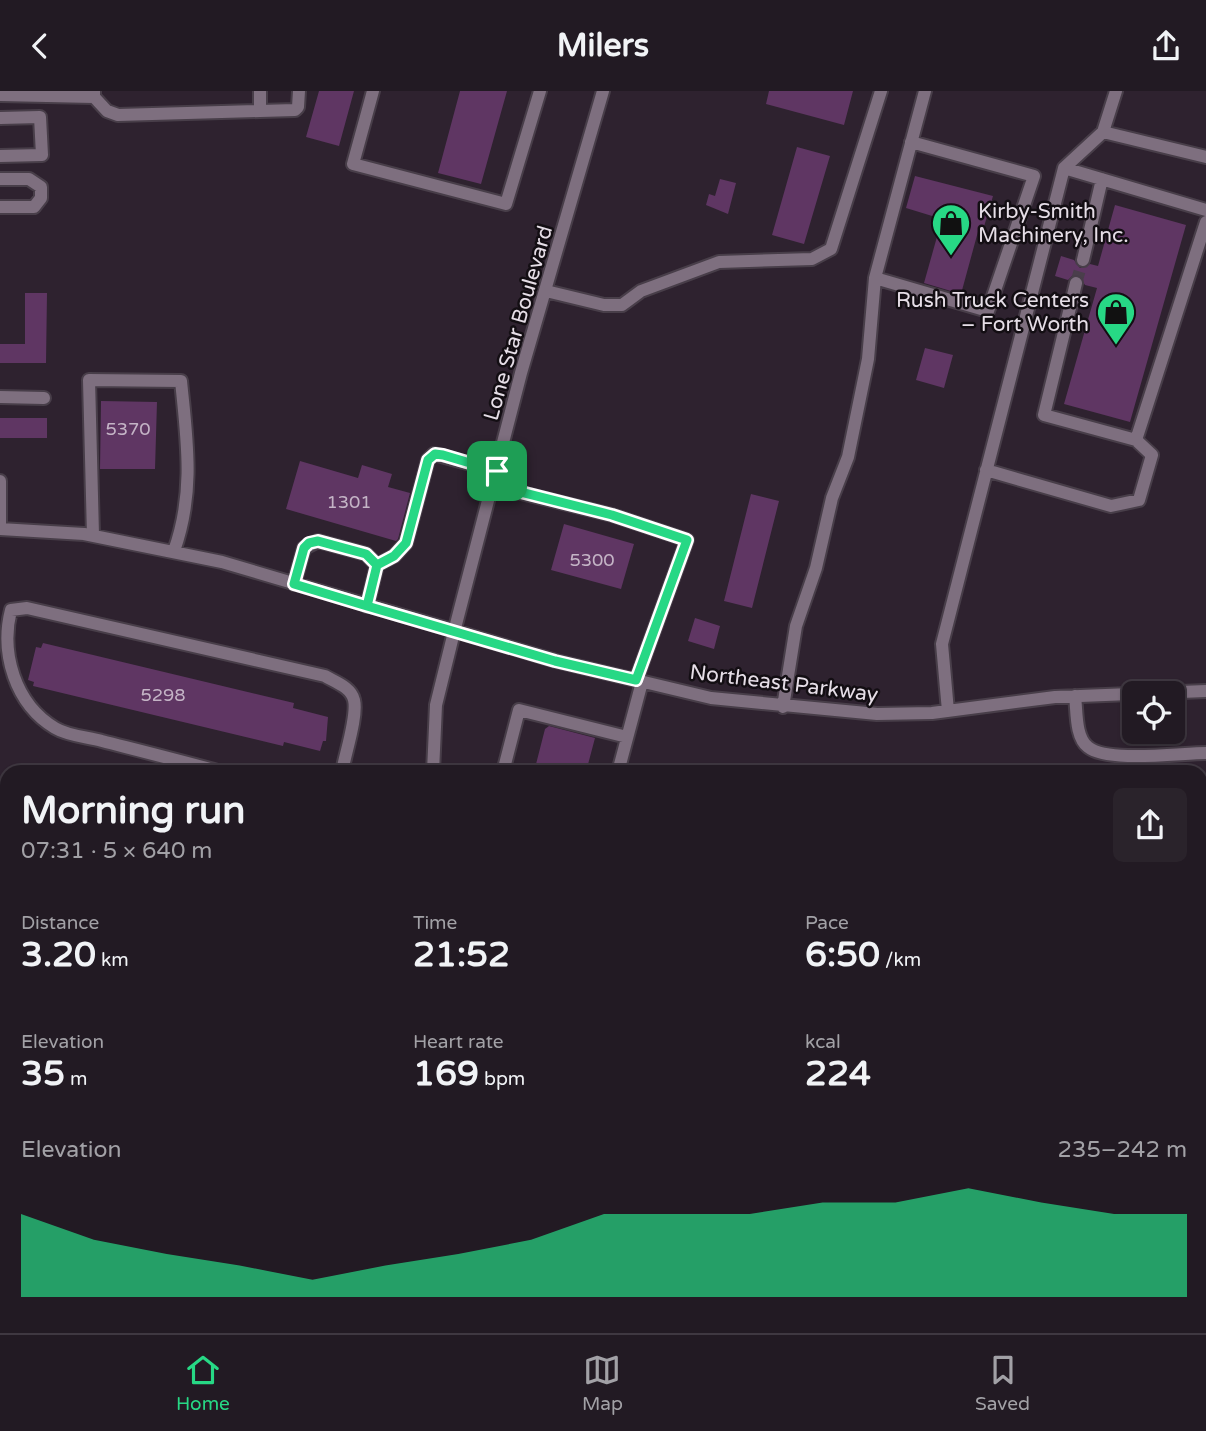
<!DOCTYPE html>
<html lang="en">
<head>
<meta charset="utf-8">
<style>
	:root { --surface:#221a23; --page:#2a232b; --text:#f1f3f6; --muted:#a2a1a6; --line:#3f3841; --accent:#27d885 }
	body { margin:0; font-family:"Varela Round",sans-serif; background:var(--page); color:var(--text); height:100vh; display:flex; flex-direction:column; font-size:26px; white-space:nowrap }
	* { box-sizing:border-box; margin:0 }
	p { font-size:23px; color:var(--muted) }
	.icon { flex:none; width:38px; height:38px; fill:none; stroke:currentColor; stroke-width:2; stroke-linecap:round; stroke-linejoin:round }
	.map { position:relative; flex:1; overflow:hidden }
	.panel { position:absolute; left:0px; top:674px; width:1208px; height:569px; display:flex; flex-direction:column; background:var(--surface); border-radius:21px 21px 0 0; box-shadow:0 2px 5px #0004,0 0 0 2px var(--line) }
	.panel>* { flex:none }
	.fabs { position:absolute; left:1122px; top:590px; display:grid; gap:14px }
	.fabs a { display:grid; place-items:center; width:63px; height:63px; border-radius:10px; background:var(--surface); box-shadow:0 2px 5px #0004,0 0 0 2px var(--line); font-size:35px }
	.pin { position:absolute; display:grid; place-items:center; width:60px; height:60px; color:#fff; margin:-30px; border-radius:14px; box-shadow:0 4px 10px #0006 }
	.round { display:grid; place-items:center; flex:none; width:74px; height:74px; border-radius:10px; background:var(--page) }
	.overview { display:flex; align-items:center; justify-content:space-between; height:119px; padding:0 21px }
	h1 { font-size:38px; font-weight:700; line-height:52px }
	.stats { display:grid; grid-template-columns:repeat(3,1fr); gap:10px; height:119px; padding:7px 21px }
	.stats div { display:grid; align-content:center }
	.stats b { font-size:35px; font-weight:700 }
	.stats small { font-size:19px; font-weight:400 }
	.stats p { font-size:19px }
	.chart { height:196px; padding:14px 21px }
	.chart p { display:flex; justify-content:space-between }
	.chart svg { width:100%; height:126px; margin-top:7px; fill:var(--accent); opacity:.7 }
	header { display:flex; justify-content:space-between; align-items:center; height:91px; padding:0 21px; background:var(--surface); font-size:32px; font-weight:700 }
	.tabs { display:flex; justify-content:space-around; align-items:center; height:98px; border-top:2px solid var(--line); background:var(--surface); font-size:19px; color:var(--muted) }
	.tabs a { display:grid; justify-items:center; gap:4px }
	.tabs .current { color:var(--accent) }
	.map>svg:first-child { display:block }
	.built { fill:#38273a }
	.green { fill:#274c36 }
	.building { fill:#5f3663 }
	.lines { fill:none; stroke-linecap:round; stroke-linejoin:round }
	.minor-tunnel { stroke:#4a3e4b; stroke-width:12; stroke-dasharray:12 6; stroke-linecap:butt }
	.minor-casing { stroke:#483e49; stroke-width:16 }
	.minor { stroke:#7e6f7f; stroke-width:12 }
	.rail-casing { stroke:#c4bbc5; stroke-width:6 }
	.rail { stroke:#130e13; stroke-width:3.5; stroke-dasharray:10; stroke-linecap:butt }
	.route-casing { stroke:#fff; stroke-width:14 }
	.route { stroke:#27d885; stroke-width:9 }
	.labels { text-anchor:middle; stroke-width:5; stroke-linejoin:round; paint-order:stroke }
	.number-label { font-size:18px; fill:#c4b4c6 }
	.poi-label { font-size:21px; fill:#e6dee7; stroke:#130e13; text-anchor:start }
	.street-label { font-size:21px; fill:#e6dee7; stroke:#130e13 }
</style>
</head>
<body>
<header><svg class="icon" aria-label="back" viewBox="0 0 24 24"><path d="M15 5l-7 7 7 7"/></svg>Milers<svg class="icon" aria-label="share" viewBox="0 0 24 24"><path d="M12 15V3M7 8l5-5 5 5M5 13v7h14v-7"/></svg></header>
<div class="map">
<svg width="1206" height="1242" viewBox="0 0 1206 1242">
	<rect width="100%" height="100%" fill="#2e222f"/>
	<!-- built -->
	<path class="built" d="M535 1236H712L717 1242H540Z"/>
	<!-- green -->
	<path class="green" d="M1200 865H1206V1242H763L758 1236H1200Z"/>
	<!-- building -->
	<path class="building" d="M319 0H354L339 55 306 46Z
		M460 0H507L481 93 438 82Z
		M769 0H853L844 34 766 13Z
		M797 56 830 65 804 153 772 144Z
		M915 85 993 105 983 139 979 137 961 203 924 192 942 128 906 117Z
		M720 88 736 92 728 123 706 114 709 103 715 105Z
		M1115 114 1186 134 1130 331 1064 313 1097 197 1085 194 1079 184H1073L1068 189 1055 185 1061 165 1074 169 1080 177 1090 173 1098 175Z
		M25 202H47L46 272H0V253H25Z
		M925 257 953 264 944 297 916 289Z
		M101 310 157 311 155 378H100Z
		M0 327H47V347H0Z
		M300 370 358 387 362 374 392 383 388 396 410 402 398 448 396 450 286 418Z
		M751 403 779 410 752 517 724 510Z
		M564 433 634 453 621 498 551 479Z
		M695 527 720 535 714 558 688 550Z
		M43 552 294 612 293 617 328 626 326 650H323L320 660 284 651 283 655 33 595 34 591 28 589 36 556 41 557Z
		M549 635 595 647 586 681H534L545 638Z"/>
	<g class="lines">
		<!-- minor-tunnel -->
		<path class="minor-tunnel" d="M1076 192 1083 169"/>
		<!-- minor casing -->
		<g class="minor-casing">
			<path id="minor" d="M373 0 353 73 506 113 540 0
				M0 4 94 6V0
				M94 6 107 20 118 24 260 20V0
				M260 20 295 19 298 16 299 0
				M0 27 40 26 42 64 0 65
				M1103 41 1206 66
				M911 51 1034 85 988 220 875 187 925 0
				M1064 77 1206 119
				M0 88H29L41 96V107L34 116H0
				M1083 169 1102 88
				M1076 192 1044 324 1136 349 1206 131
				M546 200 604 214H622L641 200 719 171 812 168 831 158 881 0
				M0 306 44 307
				M986 379 1111 415 1139 409 1152 364 1136 349
				M0 390V438
				M493 395 612 424 687 449 636 589
				M0 438 84 443 222 471 556 570 711 607 877 623 932 622 1055 606 1206 600
				M93 444 89 289 181 290C187 350 195 401 174 460
				M377 474 394 465 406 452 428 369 434 363 497 380
				M294 493 304 457 318 450 366 463 377 474 367 515
				M1075 605C1077 620 1075 646 1088 656 1107 672 1180 662 1206 662
				M783 616 796 535 816 477 832 407 848 366 868 268 875 187
				M948 620 942 553 1064 77 1103 41 1116 0
				M221 681C181 670 141 660 102 650 88 646 68 645 55 637 15 613 0 562 11 519L27 517 325 585C335 591 351 596 354 609 358 625 345 663 342 681
				M433 681 436 614 454 541 521 282 603 0
				M503 681 519 619 627 646
				M618 681 642 591
				M0 840 7 848
				M0 893 7 903
				M0 1025 7 1026
				M0 1116 7 1113
				M0 1180H7
				M238 1236 243 1242
				M625 1236 630 1242
				M733 1236 738 1242"/>
		</g>
		<!-- minor -->
		<use href="#minor" class="minor"/>
		<!-- rail casing -->
		<g class="rail-casing">
			<path id="rail" d="M0 814 7 817
				M1200 842H1206
				M0 861 7 870
				M276 1236 280 1242
				M484 1236 489 1242
				M519 1236 524 1242"/>
		</g>
		<!-- rail -->
		<use href="#rail" class="rail"/>
	</g>
	<g class="lines">
		<!-- route casing -->
		<g class="route-casing">
			<path id="route" d="M497 380 443 364 435 363 428 369 406 452 394 465 377 474 367 515 294 493 304 457 309 452 318 450 366 463 377 474 367 515 555 570 636 589 687 449 612 424 493 394 497 380"/>
		</g>
		<!-- route -->
		<use href="#route" class="route"/>
	</g>
	<!-- icons -->
	<defs>
		<g id="shop-pin" transform="scale(2.0125)"><path d="M0 17L-7.5 6A9.5 9.5 0 1 1 7.5 6Z" fill="#27d885" stroke="#130e13"/><path d="M-5-2.5h2.3a2.7 3.5 0 0 1 5.4 0H5L5.5 6h-11ZM-1.5-2.5h3a1.5 2.3 0 0 0-3 0Z" fill="#111"/></g>
	</defs>
	<g fill-rule="evenodd">
		<use href="#shop-pin" x="951" y="132"/>
		<use href="#shop-pin" x="1116" y="221"/>
	</g>
	<g class="labels">
		<!-- number labels -->
		<g class="number-label">
			<text x="128" y="344">5370</text>
			<text x="349" y="417">1301</text>
			<text x="592" y="475">5300</text>
			<text x="163" y="610">5298</text>
		</g>
		<!-- poi labels -->
		<g class="poi-label">
			<text x="978" y="127">Kirby-Smith<tspan x="978" dy="24">Machinery, Inc.</tspan></text>
			<text x="1089" y="216" text-anchor="end">Rush Truck Centers<tspan x="1089" dy="24">– Fort Worth</tspan></text>
		</g>
		<!-- street labels -->
		<g class="street-label">
			<text transform="translate(518 232) rotate(-74)" y="7">Lone Star Boulevard</text>
			<text transform="translate(784 592) rotate(7)" y="7">Northeast Parkway</text>
		</g>
	</g>
</svg>
<div class="fabs">
<a><svg class="icon" aria-label="locate" viewBox="0 0 24 24"><circle cx="12" cy="12" r="6"/><path d="M12 2v4M12 18v4M2 12h4M18 12h4"/></svg></a>
</div>
<div class="pin" style="left:497px;top:380px;background:#1e9e55"><svg class="icon" aria-label="arrive" viewBox="0 0 24 24"><path d="M6 21V4h12l-3 4 3 4H6"/></svg></div>
<section class="panel">
<div class="overview"><div><h1>Morning run</h1><p>07:31 · 5 × 640 m</p></div><a class="round"><svg class="icon" aria-label="share" viewBox="0 0 24 24"><path d="M12 15V3M7 8l5-5 5 5M5 13v7h14v-7"/></svg></a></div>
<div class="stats">
<div><p>Distance</p><b>3.20<small> km</small></b></div>
<div><p>Time</p><b>21:52</b></div>
<div><p>Pace</p><b>6:50<small> /km</small></b></div>
</div>
<div class="stats">
<div><p>Elevation</p><b>35<small> m</small></b></div>
<div><p>Heart rate</p><b>169<small> bpm</small></b></div>
<div><p>kcal</p><b>224</b></div>
</div>
<div class="chart"><p><span>Elevation</span>235–242 m</p>
<svg viewBox="0 0 160 44" preserveAspectRatio="none"><path d="M0 44V15L10 24L20 29L30 33L40 38L50 33L60 29L70 24L80 15L90 15L100 15L110 11L120 11L130 6L140 11L150 15L160 15V44z"/></svg>
</div>
</section>
</div>
<nav class="tabs">
<a class="current"><svg class="icon" aria-label="home" viewBox="0 0 24 24"><path d="M3 11l9-7 9 7M6 9v11h12V9"/></svg>Home</a>
<a><svg class="icon" aria-label="map" viewBox="0 0 24 24"><path d="M3 6l6-2 6 2 6-2v14l-6 2-6-2-6 2zM9 4v14M15 6v14"/></svg>Map</a>
<a><svg class="icon" aria-label="saved" viewBox="0 0 24 24"><path d="M7 4h10v16l-5-4-5 4z"/></svg>Saved</a>
</nav>
</body>
</html>
